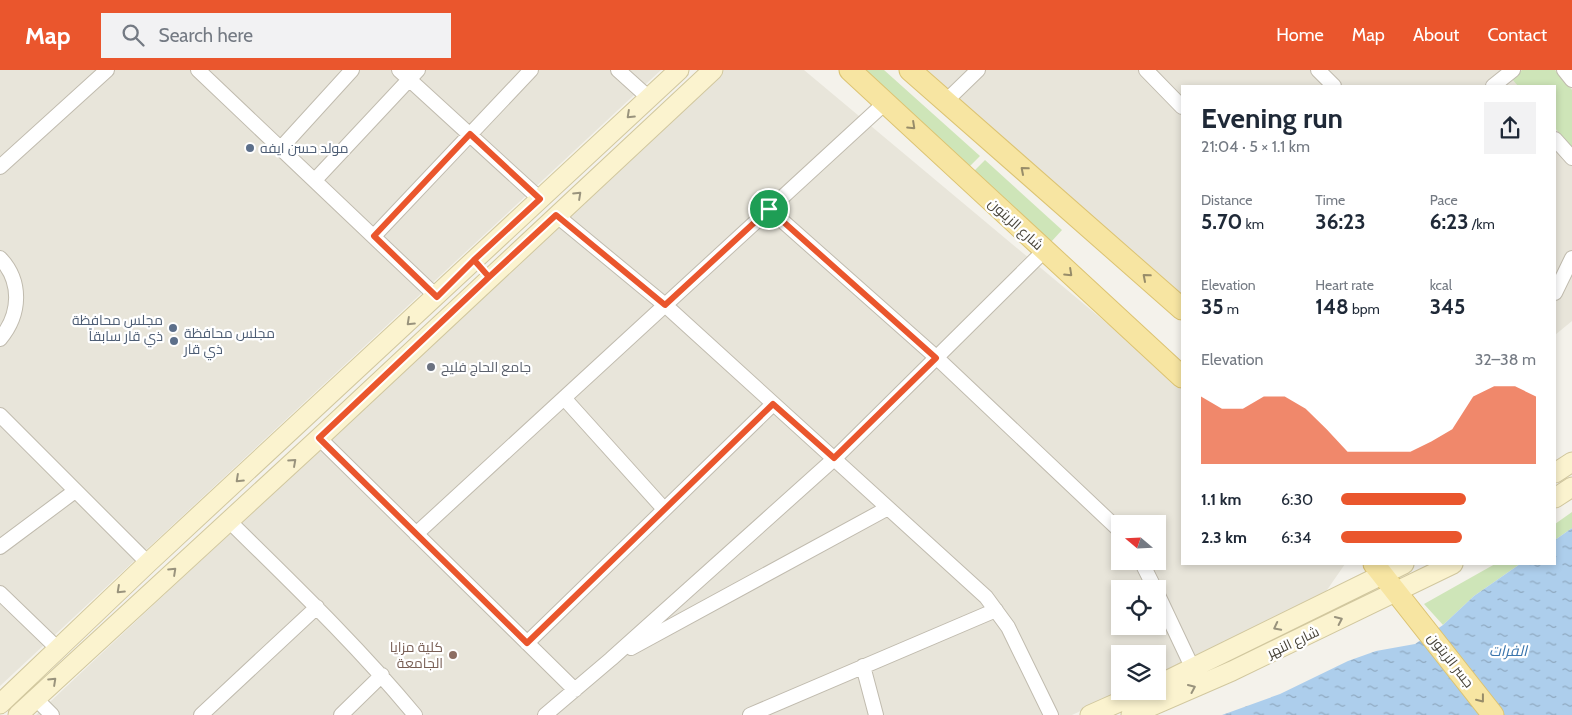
<!DOCTYPE html>
<html lang="en">
<head>
<meta charset="utf-8">
<style>
	:root { --surface:#fff; --page:#f2f2f3; --text:#1f2937; --muted:#747a83; --accent:#ea562d }
	body { margin:0; font-family:Cabin,Cairo,sans-serif; background:var(--page); color:var(--text); height:100vh; display:flex; flex-direction:column; font-size:19px; white-space:nowrap }
	* { box-sizing:border-box; margin:0 }
	p { font-size:16px; color:var(--muted) }
	.icon { flex:none; width:28px; height:28px; fill:none; stroke:currentColor; stroke-width:2; stroke-linecap:round; stroke-linejoin:round }
	.map { position:relative; flex:1; overflow:hidden }
	.details { position:absolute; left:1181px; top:15px; width:375px; height:480px; display:flex; flex-direction:column; background:var(--surface); border-radius:0px; box-shadow:0 2px 8px #0003 }
	.details>* { flex:none }
	.needle { width:32px; rotate:289deg }
	.fabs { position:absolute; left:1111px; top:445px; display:grid; gap:10px }
	.fabs a { display:grid; place-items:center; width:55px; height:55px; border-radius:0px; background:var(--surface); box-shadow:0 2px 8px #0003; font-size:25px }
	.pin { position:absolute; display:grid; place-items:center; width:42px; height:42px; color:#fff; margin:-21px; border:2px solid #fff; border-radius:50%; box-shadow:0 1px 5px #0007 }
	.round { display:grid; place-items:center; flex:none; width:52px; height:52px; border-radius:0px; background:var(--page) }
	.overview { display:flex; align-items:center; justify-content:space-between; height:85px; padding:0 20px }
	h1 { font-size:28px; font-weight:700; line-height:38px }
	.metrics { display:grid; grid-template-columns:repeat(3,1fr); gap:8px; height:85px; padding:5px 20px }
	.metrics div { display:grid; align-content:center }
	.metrics b { font-size:21px; font-weight:700 }
	.metrics small { font-size:14px; font-weight:400 }
	.metrics p { font-size:14px }
	.chart { height:140px; padding:10px 20px }
	.chart p { display:flex; justify-content:space-between }
	.chart svg { width:100%; height:90px; margin-top:5px; fill:var(--accent); opacity:.7 }
	ul { padding:0 20px; list-style:none; font-size:16px }
	li { display:grid; grid-template-columns:80px 60px 1fr; align-items:center; height:38px }
	li i { height:12px; border-radius:6px; background:var(--accent) }
	header { display:flex; align-items:center; gap:30px; box-sizing:border-box; height:70px; padding:0 25px; background:var(--accent); color:#fff }
	header strong { font-size:24px }
	nav { display:flex; gap:28px; margin-inline-start:auto; font-size:18px }
	.search { width:350px; height:45px; background:var(--page); display:flex; align-items:center; gap:12px; box-sizing:border-box; padding:0 18px; border-radius:0px; color:var(--muted); font-size:19px }
	.map>svg:first-child { display:block }
	.residential { fill:#e8e5da; fill-rule:evenodd }
	.green { fill:#cee5b8 }
	.water { fill:url(#water-ripples) }
	.lines { fill:none; stroke-linecap:round; stroke-linejoin:round }
	.minor-casing { stroke:#c0bbae; stroke-width:16 }
	.secondary-casing { stroke:#d1c79e; stroke-width:21 }
	.primary-casing { stroke:#dcc372; stroke-width:23 }
	.minor { stroke:#fff; stroke-width:14 }
	.secondary { stroke:#fbf3cf; stroke-width:19 }
	.primary { stroke:#f7e5a2; stroke-width:21 }
	.oneway { stroke:#99937d }
	.oneway2 { stroke:#978c69 }
	.route-casing { stroke:#fff; stroke-width:10 }
	.route { stroke:#ea562d; stroke-width:6 }
	.service-dot { fill:#5c6f8a; stroke:#fff; stroke-width:2 }
	.worship-dot { fill:#6b7280; stroke:#fff; stroke-width:2 }
	.education-dot { fill:#8d6e63; stroke:#fff; stroke-width:2 }
	.labels { text-anchor:middle; stroke-width:4.5; stroke-linejoin:round; paint-order:stroke }
	.service-label { font-size:14px; fill:#4e5e75; stroke:#fff; text-anchor:start }
	.street-label { font-size:14px; fill:#48443a; stroke:#fff }
	.worship-label { font-size:14px; fill:#5b616d; stroke:#fff; text-anchor:start }
	.education-label { font-size:14px; fill:#785e54; stroke:#fff; text-anchor:end }
	.water-label { font-size:15px; font-style:italic; fill:#3a75ad; stroke:#fff }
</style>
</head>
<body>
<header>
<strong>Map</strong>
<div class="search"><svg class="icon" aria-label="search" viewBox="0 0 24 24"><circle cx="10" cy="10" r="6"/><path d="M15 15l6 6"/></svg>Search here</div>
<nav><a>Home</a><a>Map</a><a>About</a><a>Contact</a></nav>
</header>
<div class="map">
<svg width="1572" height="645" viewBox="0 0 1572 645">
	<defs>
		<pattern id="water-ripples" width="26" height="14" patternUnits="userSpaceOnUse" patternTransform="scale(1.25)"><rect width="26" height="14" fill="#adceec"/><path d="M2 4q2-2 4 0t4 0M15 11q2-2 4 0t4 0" fill="none" stroke="#8fa9c0"/></pattern>
	</defs>
	<rect width="100%" height="100%" fill="#f4f2eb"/>
	<!-- residential -->
	<path class="residential" d="M0 0H661L0 616Z
		M724 0H804L1182 316V494H1345L1318 533 1158 606V584H1120V621H1124L1072 645H36ZM1120 454H1158V491H1120ZM1120 519H1158V556H1120Z
		M926 0H1572V251L1555 265V16H1182V227Z"/>
	<!-- green -->
	<path class="green" d="M857 0H884L980 86 968 98Z
		M1522 0H1555L1572 20V77L1555 58V16H1518L1512 9Z
		M985 90 1062 160 1051 172 973 102Z
		M1572 442V458L1555 470V454Z
		M1495 494H1520L1474 526 1443 555 1424 534Z"/>
	<!-- water -->
	<path class="water" d="M1572 458V645H1222L1280 624 1348 591 1376 581 1415 574 1443 555 1474 526 1520 494H1555V470Z"/>
	<g class="lines">
		<!-- minor casing -->
		<g class="minor-casing">
			<path id="minor" d="M198 0 437 227
				M399 0 540 129
				M618 0 649 28
				M1146 0 1182 37
				M1318 0 1334 16
				M1564 0 1572 10
				M1493 16 1513 0
				M946 31 978 0
				M1555 69 1572 88
				M281 78 352 0
				M0 97 107 0
				M315 110 418 0
				M769 139 937 288 1120 461
				M556 145 665 235 986 527 1008 557 1051 645
				M374 166 531 0
				M0 188C22 211 21 244 0 269
				M1555 223 1572 188
				M564 328 664 439
				M0 345 148 493
				M319 368 575 620
				M228 450C292 513 357 575 415 645
				M416 464 886 32
				M0 477 75 421
				M1141 491 1155 519
				M0 523 57 578
				M1158 525 1193 599
				M527 573 773 334
				M631 578 888 438
				M863 596 876 645
				M35 628 52 645
				M201 645 317 537
				M341 645 382 605
				M545 645 611 589 834 389 1045 180
				M750 645 996 540"/>
		</g>
		<!-- secondary casing -->
		<g class="secondary-casing">
			<path id="secondary" d="M1555 403 1572 392
				M1555 428 1572 417
				M1158 615 1404 494
				M0 634 148 493 679 0
				M18 645 319 368 713 0
				M1090 645 1144 621
				M1131 645 1232 601 1453 494"/>
		</g>
		<!-- primary casing -->
		<g class="primary-casing">
			<path id="primary" d="M850 0 1182 307
				M910 0 1182 239
				M1374 494 1493 645"/>
		</g>
		<!-- minor -->
		<use href="#minor" class="minor"/>
		<!-- secondary -->
		<use href="#secondary" class="secondary"/>
		<!-- primary -->
		<use href="#primary" class="primary"/>
	</g>
	<!-- one-way arrows -->
	<defs><path id="oneway-chevron" d="M-2-3.5L2.5 0L-2 3.5" fill="none" stroke-width="1.6" stroke-linecap="round" stroke-linejoin="round" transform="scale(1.25)"/></defs>
	<g class="oneway">
		<use href="#oneway-chevron" transform="translate(630 45) rotate(137)"/>
		<use href="#oneway-chevron" transform="translate(578 125) rotate(-43)"/>
		<use href="#oneway-chevron" transform="translate(410 252) rotate(137)"/>
		<use href="#oneway-chevron" transform="translate(293 392) rotate(-42)"/>
		<use href="#oneway-chevron" transform="translate(239 409) rotate(137)"/>
		<use href="#oneway-chevron" transform="translate(173 501) rotate(-43)"/>
		<use href="#oneway-chevron" transform="translate(120 520) rotate(137)"/>
		<use href="#oneway-chevron" transform="translate(1339 550) rotate(-25)"/>
		<use href="#oneway-chevron" transform="translate(1277 557) rotate(153)"/>
		<use href="#oneway-chevron" transform="translate(53 611) rotate(-43)"/>
		<use href="#oneway-chevron" transform="translate(1192 618) rotate(-24)"/>
	</g>
	<g class="oneway2">
		<use href="#oneway-chevron" transform="translate(912 56) rotate(43)"/>
		<use href="#oneway-chevron" transform="translate(1024 100) rotate(-139)"/>
		<use href="#oneway-chevron" transform="translate(1069 203) rotate(43)"/>
		<use href="#oneway-chevron" transform="translate(1146 207) rotate(-139)"/>
		<use href="#oneway-chevron" transform="translate(1481 629) rotate(52)"/>
	</g>
	<g class="lines">
		<!-- route casing -->
		<g class="route-casing">
			<path id="route" d="M769 139 665 235 556 145 489 207 474 190 437 227 374 166 470 64 540 129 474 190 489 207 319 368 527 573 773 334 834 388 936 288 769 139"/>
		</g>
		<!-- route -->
		<use href="#route" class="route"/>
	</g>
	<!-- markers -->
	<g class="service-dot">
		<circle cx="250" cy="78" r="5"/>
		<circle cx="173" cy="258" r="5"/>
		<circle cx="174" cy="271" r="5"/>
	</g>
	<circle class="worship-dot" cx="431" cy="297" r="5"/>
	<circle class="education-dot" cx="453" cy="585" r="5"/>
	<g class="labels">
		<!-- service labels -->
		<g class="service-label">
			<text x="260" y="83">مولد حسن ايفه</text>
			<text x="163" y="255" text-anchor="end">مجلس محافظة<tspan x="163" dy="16">ذي قار سابقاً</tspan></text>
			<text x="184" y="268">مجلس محافظة<tspan x="184" dy="16">ذي قار</tspan></text>
		</g>
		<!-- street labels -->
		<g class="street-label">
			<text transform="translate(1016 154) rotate(43)" y="5">شارع الزيتون</text>
			<text transform="translate(1293 572) rotate(-25)" y="5">شارع النهر</text>
			<text transform="translate(1451 590) rotate(52)" y="5">جسر الزيتون</text>
		</g>
		<!-- worship labels -->
		<g class="worship-label">
			<text x="441" y="302">جامع الحاج فليح</text>
		</g>
		<!-- education labels -->
		<g class="education-label">
			<text x="443" y="582">كلية مزايا<tspan x="443" dy="16">الجامعة</tspan></text>
		</g>
		<!-- water labels -->
		<g class="water-label">
			<text x="1508" y="586">الفرات</text>
		</g>
	</g>
</svg>
<div class="fabs">
<a><svg class="needle" viewBox="-14 -14 28 28"><path d="M0-13l5 13h-10z" fill="#e53935"/><path d="M0 13l5-13h-10z" fill="#747a83"/></svg></a>
<a><svg class="icon" aria-label="locate" viewBox="0 0 24 24"><circle cx="12" cy="12" r="6"/><path d="M12 2v4M12 18v4M2 12h4M18 12h4"/></svg></a>
<a><svg class="icon" aria-label="layers" viewBox="0 0 24 24"><path d="M12 4l9 5-9 5-9-5zM3 14l9 5 9-5"/></svg></a>
</div>
<div class="pin" style="left:769px;top:139px;background:#1e9e55"><svg class="icon" aria-label="arrive" viewBox="0 0 24 24"><path d="M6 21V4h12l-3 4 3 4H6"/></svg></div>
<section class="details">
<div class="overview"><div><h1>Evening run</h1><p>21:04 · 5 × 1.1 km</p></div><a class="round"><svg class="icon" aria-label="share" viewBox="0 0 24 24"><path d="M12 15V3M7 8l5-5 5 5M5 13v7h14v-7"/></svg></a></div>
<div class="metrics">
<div><p>Distance</p><b>5.70<small> km</small></b></div>
<div><p>Time</p><b>36:23</b></div>
<div><p>Pace</p><b>6:23<small> /km</small></b></div>
</div>
<div class="metrics">
<div><p>Elevation</p><b>35<small> m</small></b></div>
<div><p>Heart rate</p><b>148<small> bpm</small></b></div>
<div><p>kcal</p><b>345</b></div>
</div>
<div class="chart"><p><span>Elevation</span>32–38 m</p>
<svg viewBox="0 0 160 44" preserveAspectRatio="none"><path d="M0 44V11L10 17L20 17L30 11L40 11L50 17L60 27L70 38L80 38L90 38L100 38L110 33L120 27L130 11L140 6L150 6L160 11V44z"/></svg>
</div>
<ul>
<li><b>1.1 km</b>6:30<i style="width:64%"></i></li>
<li><b>2.3 km</b>6:34<i style="width:62%"></i></li>
</ul>
</section>
</div>
</body>
</html>
